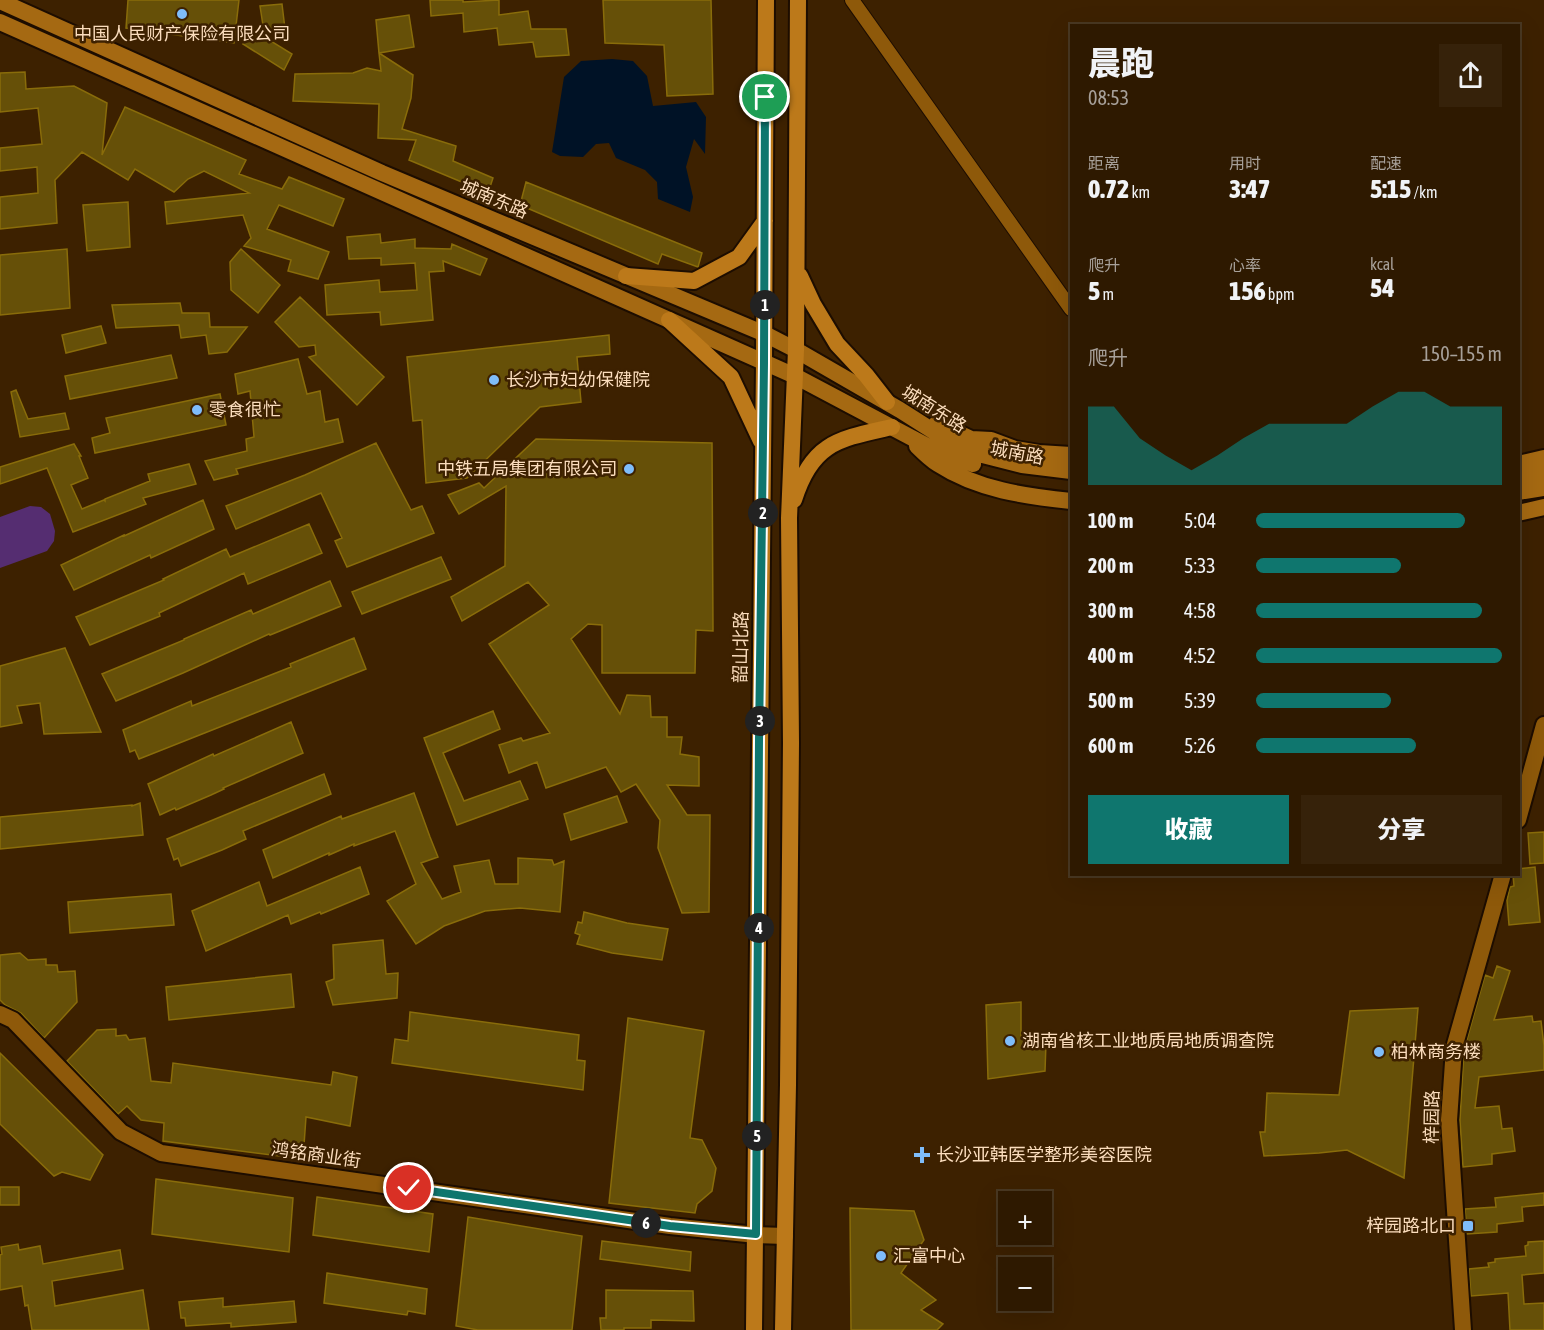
<!DOCTYPE html>
<html lang="zh">
<head>
<meta charset="utf-8">
<style>
	:root { --surface:#2e1900; --page:#36220a; --text:#f1f3f6; --muted:#a7a099; --line:#493822; --accent:#0f766e }
	body { margin:0; font-family:"Asap Condensed","Noto Sans SC",sans-serif; background:var(--page); color:var(--text); height:100vh; display:flex; flex-direction:column; font-size:22px; white-space:nowrap }
	* { box-sizing:border-box; margin:0 }
	p { font-size:20px; color:var(--muted) }
	.icon { flex:none; width:33px; height:33px; fill:none; stroke:currentColor; stroke-width:2; stroke-linecap:round; stroke-linejoin:round }
	.map { position:relative; flex:1; overflow:hidden }
	.panel { position:absolute; left:1070px; top:24px; width:450px; height:852px; display:flex; flex-direction:column; background:var(--surface); border-radius:0px; box-shadow:0 6px 24px #0002,0 0 0 2px var(--line) }
	.panel>* { flex:none }
	.fabs { position:absolute; left:998px; top:1191px; display:grid; gap:12px }
	.fabs a { display:grid; place-items:center; width:54px; height:54px; border-radius:0px; background:var(--surface); box-shadow:0 6px 24px #0002,0 0 0 2px var(--line); font-size:30px }
	.pin { position:absolute; display:grid; place-items:center; width:51px; height:51px; color:#fff; margin:-26px; border:3px solid #fff; border-radius:50%; box-shadow:0 2px 6px #0007 }
	.km { position:absolute; width:30px; height:30px; margin:-15px; border-radius:50%; background:#222; color:#fff; font-size:16px; line-height:30px; text-align:center }
	.round { display:grid; place-items:center; flex:none; width:63px; height:63px; border-radius:0px; background:var(--page) }
	.headline { display:flex; align-items:center; justify-content:space-between; height:102px; padding:0 18px }
	h1 { font-size:33px; font-weight:800; line-height:45px }
	.metrics { display:grid; grid-template-columns:repeat(3,1fr); gap:9px; height:102px; padding:6px 18px }
	.metrics div { display:grid; align-content:center }
	.metrics b { font-size:26px; font-weight:800 }
	.metrics small { font-size:16px; font-weight:400 }
	.metrics p { font-size:16px }
	.chart { height:168px; padding:12px 18px }
	.chart p { display:flex; justify-content:space-between }
	.chart svg { width:100%; height:108px; margin-top:6px; fill:var(--accent); opacity:.7 }
	.primary-button { display:flex; gap:12px; margin-top:auto; padding:12px 18px }
	.primary-button a { flex:1; height:69px; border-radius:0px; background:var(--accent); color:#fff; font-size:24px; font-weight:800; line-height:69px; text-align:center }
	.primary-button a+a { background:var(--page); color:var(--text) }
	ul { padding:0 18px; list-style:none; font-size:20px }
	li { display:grid; grid-template-columns:96px 72px 1fr; align-items:center; height:45px }
	li i { height:15px; border-radius:8px; background:var(--accent) }
	.map>svg:first-child { display:block }
	.green { fill:#552d71 }
	.water { fill:#001226 }
	.building { fill:#665008; stroke:#896c0a; stroke-width:1.5 }
	.lines { fill:none; stroke-linecap:round; stroke-linejoin:round }
	.minor-casing { stroke:#1d0d00; stroke-width:16 }
	.tertiary-casing { stroke:#1d0d00; stroke-width:20 }
	.secondary-casing { stroke:#1d0d00; stroke-width:20 }
	.primary-casing { stroke:#1d0d00; stroke-width:20 }
	.minor { stroke:#8e590a; stroke-width:14 }
	.tertiary { stroke:#8e590a; stroke-width:16 }
	.secondary { stroke:#a56912; stroke-width:16 }
	.primary { stroke:#bc791a; stroke-width:16 }
	.route-casing { stroke:#fff; stroke-width:12 }
	.route { stroke:#0f766e; stroke-width:8 }
	.poi-dot { fill:#7fbdfa; stroke:#3d2100; stroke-width:2 }
	.labels { text-anchor:middle; stroke-width:5; stroke-linejoin:round; paint-order:stroke }
	.poi-label { font-size:18px; fill:#fbddbd; stroke:#3d2100; text-anchor:start }
	.street-label { font-size:18px; fill:#fbddbd; stroke:#3d2100 }
</style>
</head>
<body>
<div class="map">
<svg width="1544" height="1330" viewBox="0 0 1544 1330">
	<rect width="100%" height="100%" fill="#3d2100"/>
	<!-- green -->
	<path class="green" d="M30 506 41 507 50 514 55 531 54 541 47 551 0 568V517Z"/>
	<!-- water -->
	<path class="water" d="M612 59 633 61 647 76 653 106 696 102 706 117 705 154 694 139 686 167 693 197 690 212 658 199 657 182 645 170 616 158 609 143 596 144 583 157 560 156 552 152 564 77 581 61Z"/>
	<!-- building -->
	<path class="building" d="M128 0H239L234 43 126 28Z
		M430 0H463V2L499 0V15L528 11 531 29H566L569 55 536 57 533 42 499 45 497 28 464 32 463 13 431 16Z
		M603 0H711L713 94 667 96 664 45 605 43Z
		M282 4 285 29 264 32 260 6Z
		M409 15 414 47 379 53 376 20Z
		M253 30 292 54 284 70 243 44Z
		M379 53 413 75 411 98 402 129 456 146 453 161 493 178 488 193 409 160 416 140 378 138 379 104 293 101 295 74 353 73 367 68 381 71Z
		M25 72 26 89 74 86 107 103 102 155 125 107 246 160 239 174 282 189 289 177 344 199 333 226 279 205 267 229 329 252 318 279 288 271 291 260 244 246 251 238 243 215 167 224 165 202 249 193 204 171 188 179 174 192 135 169 128 180 82 152 55 180 57 223 0 229V197L38 193 37 167 0 171V148L42 144 38 108 0 112V73Z
		M526 182 702 253 698 267 662 254 658 264 520 205Z
		M128 202 130 247 87 251 83 205Z
		M380 234 381 243 415 239V248L451 249 452 244 487 259 480 275 443 261 444 271 429 272 433 320 381 325 380 312 327 315 325 285 379 280 380 292 417 290 415 263 381 265V258L349 259 347 237Z
		M67 249 70 308 0 315V255Z
		M241 249 280 285 258 313 231 290 230 262Z
		M300 297 384 377 357 405 309 357 316 355 315 345 299 347 275 322Z
		M180 303 182 313H209L210 327H247L227 352 209 354 206 335 181 338 179 325 116 328 112 305Z
		M101 326 106 343 66 353 62 335Z
		M609 335 610 354 577 357 581 402 540 407 467 478 426 483 422 420 413 421 407 357Z
		M171 355 177 378 70 399 65 376Z
		M298 359 307 394 320 391 325 422 338 419 343 442 236 469 238 474 214 480 205 461 247 451 246 439 254 437 250 391 238 394 235 374Z
		M16 390 28 419 65 413 69 429 20 437 11 392Z
		M220 394 226 425 95 453 92 438 110 433 106 418Z
		M536 439 712 443 713 631 696 630 695 673H602V625L588 624 571 639 620 714 627 695 650 696 651 717H667V737H682L680 754 699 757V786L667 785 687 815H710L709 912 682 913 658 848 660 820 636 784 621 792 606 767 546 788 537 762 509 773 499 745 521 738 523 741 550 733 489 644 549 605 528 582 462 621 451 597 505 566 506 486 459 514 448 495 479 483 484 488Z
		M376 443 411 510 422 506 434 533 347 567 335 541 342 538 321 493 236 529 226 506 305 475Z
		M74 444 81 456H79L88 478 71 485 82 509 104 500 105 501V499L150 481 148 474 189 464 196 484 143 498 146 504 73 532 47 468 0 484V467Z
		M203 500 214 529 151 558 150 555 74 590 61 565 124 535V536Z
		M309 524 322 553 248 584 244 573 159 613 160 616 90 645 76 617 164 580 163 579 226 549 230 557Z
		M441 557 451 579 362 614 352 592Z
		M330 581 341 606 270 635 269 634 183 673 116 701 102 674 184 640V639L251 610 253 614Z
		M354 638 366 669 139 759 135 750 130 752 123 730 191 701 192 706 291 667 290 664Z
		M65 648 101 732 44 734 40 703 17 706 22 723 0 727V666Z
		M493 711 500 729 443 753 464 801 520 781 528 799 457 825 424 738Z
		M291 722 303 753 223 788 224 789 211 795 176 810 175 808 160 815 148 784 213 754 214 756Z
		M324 774 331 794 243 831 246 839 222 850 181 866 178 858 174 860 167 839Z
		M414 793 430 837 438 857 421 863 442 899 461 892 454 866 489 860 495 884H518V858L552 860 554 865 564 861 560 912 520 908 485 911 444 926 416 944 387 901 416 884 395 831 354 846V844L329 855V853L273 878 263 850 341 816 342 819Z
		M617 796 627 822 571 840 564 814Z
		M140 803 143 835 0 849V817L132 805V806Z
		M1544 832V863L1530 864 1528 833Z
		M360 867 369 894 321 914 320 912 291 924 288 915 206 951 192 911 259 882 267 906Z
		M1535 867 1540 922 1509 925 1507 900 1510 887 1514 886 1513 874H1518V869Z
		M171 894 174 925 70 933 68 902Z
		M584 912 627 923 668 929 662 960 612 953 577 944 580 935 575 933 578 922 582 923Z
		M383 940 386 974 398 973 397 998 333 1005 326 982 334 979 333 945Z
		M20 953 28 960 46 959V965H57L58 972 75 971 77 1002 44 1038 21 1013 5 1005 0 1000V955Z
		M1497 966 1510 971 1494 1020 1532 1016 1533 1022 1541 1021 1544 1046V1070L1479 1077 1475 1108 1499 1106 1502 1129 1512 1128 1515 1151 1492 1154V1164L1463 1167 1460 1120 1464 1050 1485 975 1493 978Z
		M291 974 294 1007 169 1020 166 987Z
		M1021 1002V1038L1046 1043 1045 1071 988 1079 986 1005Z
		M1418 1008 1404 1178 1347 1150 1319 1153 1264 1156 1260 1132H1265L1267 1093 1339 1095 1350 1011Z
		M410 1012 579 1035 577 1060 585 1061 583 1090 392 1063 395 1039 408 1041Z
		M628 1018 704 1031 690 1138 702 1140 716 1168 712 1191 697 1204 695 1213 609 1203Z
		M116 1029V1036L126 1035 129 1040 145 1038 151 1081 171 1083 173 1063 331 1085 333 1072 357 1077 350 1126 306 1117 303 1159 163 1141 164 1123 141 1120 127 1106 118 1114 67 1061 97 1030Z
		M0 1053 103 1155 90 1180 62 1172 54 1176 0 1124Z
		M156 1179 293 1198 289 1252 152 1234Z
		M0 1187H19V1205H0Z
		M1544 1193V1205L1522 1207 1523 1221 1497 1224V1232L1467 1234 1465 1209 1496 1207 1495 1198Z
		M317 1197 433 1214 429 1252 313 1235Z
		M850 1208 914 1211 924 1240 901 1273 936 1300 921 1310 943 1324 937 1330H851Z
		M468 1217 582 1236 572 1330H478L456 1326Z
		M602 1241 691 1252 690 1271 600 1259Z
		M1544 1241V1273L1522 1275 1524 1304 1544 1303V1330H1510L1508 1293 1471 1296 1469 1269 1489 1267 1488 1263 1495 1262V1259L1526 1256 1525 1246 1528 1245V1242Z
		M18 1244 19 1250 40 1246 43 1264 120 1250 123 1269 52 1281 55 1306 143 1290 149 1330H32L28 1305 25 1306 22 1286 0 1290V1255L2 1254 1 1247Z
		M327 1273 427 1289 425 1314 408 1311 407 1315 324 1303Z
		M606 1290 693 1291 694 1321 651 1320V1328H624V1330H601L600 1318H606Z
		M223 1298V1307L294 1301 296 1322 231 1327V1323L186 1326 185 1318H181L179 1302Z"/>
	<g class="lines">
		<!-- minor casing -->
		<g class="minor-casing">
			<path id="minor" d="M852 0 1071 309"/>
		</g>
		<!-- tertiary casing -->
		<g class="tertiary-casing">
			<path id="tertiary" d="M1518 820 1544 725
				M0 1014 13 1020 121 1132 161 1153 670 1226 756 1235 785 1236
				M1463 1330 1449 1120 1454 1048 1503 874"/>
		</g>
		<!-- secondary casing -->
		<g class="secondary-casing">
			<path id="secondary" d="M0 1 382 173 765 334 796 350 900 410 963 450 1022 465 1071 471
				M0 22 795 376 929 447 973 464
				M937 423 971 439 991 440 1015 449 1039 453 1071 455
				M917 446C923 452 930 459 938 464 978 490 1025 496 1071 501
				M1518 464 1544 458
				M1518 479 1544 474
				M1518 492 1544 488
				M1518 513 1544 507"/>
		</g>
		<!-- primary casing -->
		<g class="primary-casing">
			<path id="primary" d="M626 276 694 281 739 257 765 221
				M800 276 813 304 837 344 866 375 887 402
				M669 320 731 377 761 441
				M794 500C812 442 839 439 892 427
				M754 1330 764 363 766 0
				M783 1330 788 1085 791 743 789 518 796 350 798 0"/>
		</g>
		<!-- minor -->
		<use href="#minor" class="minor"/>
		<!-- tertiary -->
		<use href="#tertiary" class="tertiary"/>
		<!-- secondary -->
		<use href="#secondary" class="secondary"/>
		<!-- primary -->
		<use href="#primary" class="primary"/>
	</g>
	<g class="lines">
		<!-- route casing -->
		<g class="route-casing">
			<path id="route" d="M409 1188 670 1226 756 1234 759 740 764 363 765 97"/>
		</g>
		<!-- route -->
		<use href="#route" class="route"/>
	</g>
	<!-- markers -->
	<g class="poi-dot">
		<circle cx="182" cy="14" r="6"/>
		<circle cx="494" cy="380" r="6"/>
		<circle cx="197" cy="410" r="6"/>
		<circle cx="629" cy="469" r="6"/>
		<circle cx="1010" cy="1041" r="6"/>
		<circle cx="1379" cy="1052" r="6"/>
		<path d="M919 1146h6v6h6v6h-6v6h-6v-6h-6v-6h6z"/>
		<rect x="1462" y="1220" width="12" height="12" rx="3"/>
		<circle cx="881" cy="1256" r="6"/>
	</g>
	<g class="labels">
		<!-- poi labels -->
		<g class="poi-label">
			<text x="182" y="40" text-anchor="middle">中国人民财产保险有限公司</text>
			<text x="506" y="386">长沙市妇幼保健院</text>
			<text x="209" y="416">零食很忙</text>
			<text x="617" y="475" text-anchor="end">中铁五局集团有限公司</text>
			<text x="1022" y="1047">湖南省核工业地质局地质调查院</text>
			<text x="1391" y="1058">柏林商务楼</text>
			<text x="936" y="1161">长沙亚韩医学整形美容医院</text>
			<text x="1456" y="1232" text-anchor="end">梓园路北口</text>
			<text x="893" y="1262">汇富中心</text>
		</g>
		<!-- street labels -->
		<g class="street-label">
			<text transform="translate(494 199) rotate(23)" y="6">城南东路</text>
			<text transform="translate(934 409) rotate(32)" y="6">城南东路</text>
			<text transform="translate(1017 453) rotate(11)" y="6">城南路</text>
			<text transform="translate(741 647) rotate(-89)" y="6">韶山北路</text>
			<text transform="translate(1432 1117) rotate(-89)" y="6">梓园路</text>
			<text transform="translate(316 1155) rotate(8)" y="6">鸿铭商业街</text>
		</g>
	</g>
</svg>
<div class="fabs">
<a>+</a>
<a>−</a>
</div>
<div class="pin" style="left:765px;top:97px;background:#1e9e55"><svg class="icon" aria-label="arrive" viewBox="0 0 24 24"><path d="M6 21V4h12l-3 4 3 4H6"/></svg></div>
<div class="pin" style="left:409px;top:1188px;background:#d93025"><svg class="icon" aria-label="check" viewBox="0 0 24 24"><path d="M5 12l5 5 9-10"/></svg></div>
<b class="km" style="left:765px;top:305px">1</b>
<b class="km" style="left:763px;top:513px">2</b>
<b class="km" style="left:760px;top:721px">3</b>
<b class="km" style="left:759px;top:928px">4</b>
<b class="km" style="left:757px;top:1136px">5</b>
<b class="km" style="left:646px;top:1223px">6</b>
<section class="panel">
<div class="headline"><div><h1>晨跑</h1><p>08:53</p></div><a class="round"><svg class="icon" aria-label="share" viewBox="0 0 24 24"><path d="M12 15V3M7 8l5-5 5 5M5 13v7h14v-7"/></svg></a></div>
<div class="metrics">
<div><p>距离</p><b>0.72<small> km</small></b></div>
<div><p>用时</p><b>3:47</b></div>
<div><p>配速</p><b>5:15<small> /km</small></b></div>
</div>
<div class="metrics">
<div><p>爬升</p><b>5<small> m</small></b></div>
<div><p>心率</p><b>156<small> bpm</small></b></div>
<div><p>kcal</p><b>54</b></div>
</div>
<div class="chart"><p><span>爬升</span>150–155 m</p>
<svg viewBox="0 0 160 44" preserveAspectRatio="none"><path d="M0 44V12L10 12L20 25L30 32L40 38L50 32L60 25L70 19L80 19L90 19L100 19L110 12L120 6L130 6L140 12L150 12L160 12V44z"/></svg>
</div>
<ul>
<li><b>100 m</b>5:04<i style="width:85%"></i></li>
<li><b>200 m</b>5:33<i style="width:59%"></i></li>
<li><b>300 m</b>4:58<i style="width:92%"></i></li>
<li><b>400 m</b>4:52<i style="width:100%"></i></li>
<li><b>500 m</b>5:39<i style="width:55%"></i></li>
<li><b>600 m</b>5:26<i style="width:65%"></i></li>
</ul>
<div class="primary-button"><a>收藏</a><a>分享</a></div>
</section>
</div>
</body>
</html>
